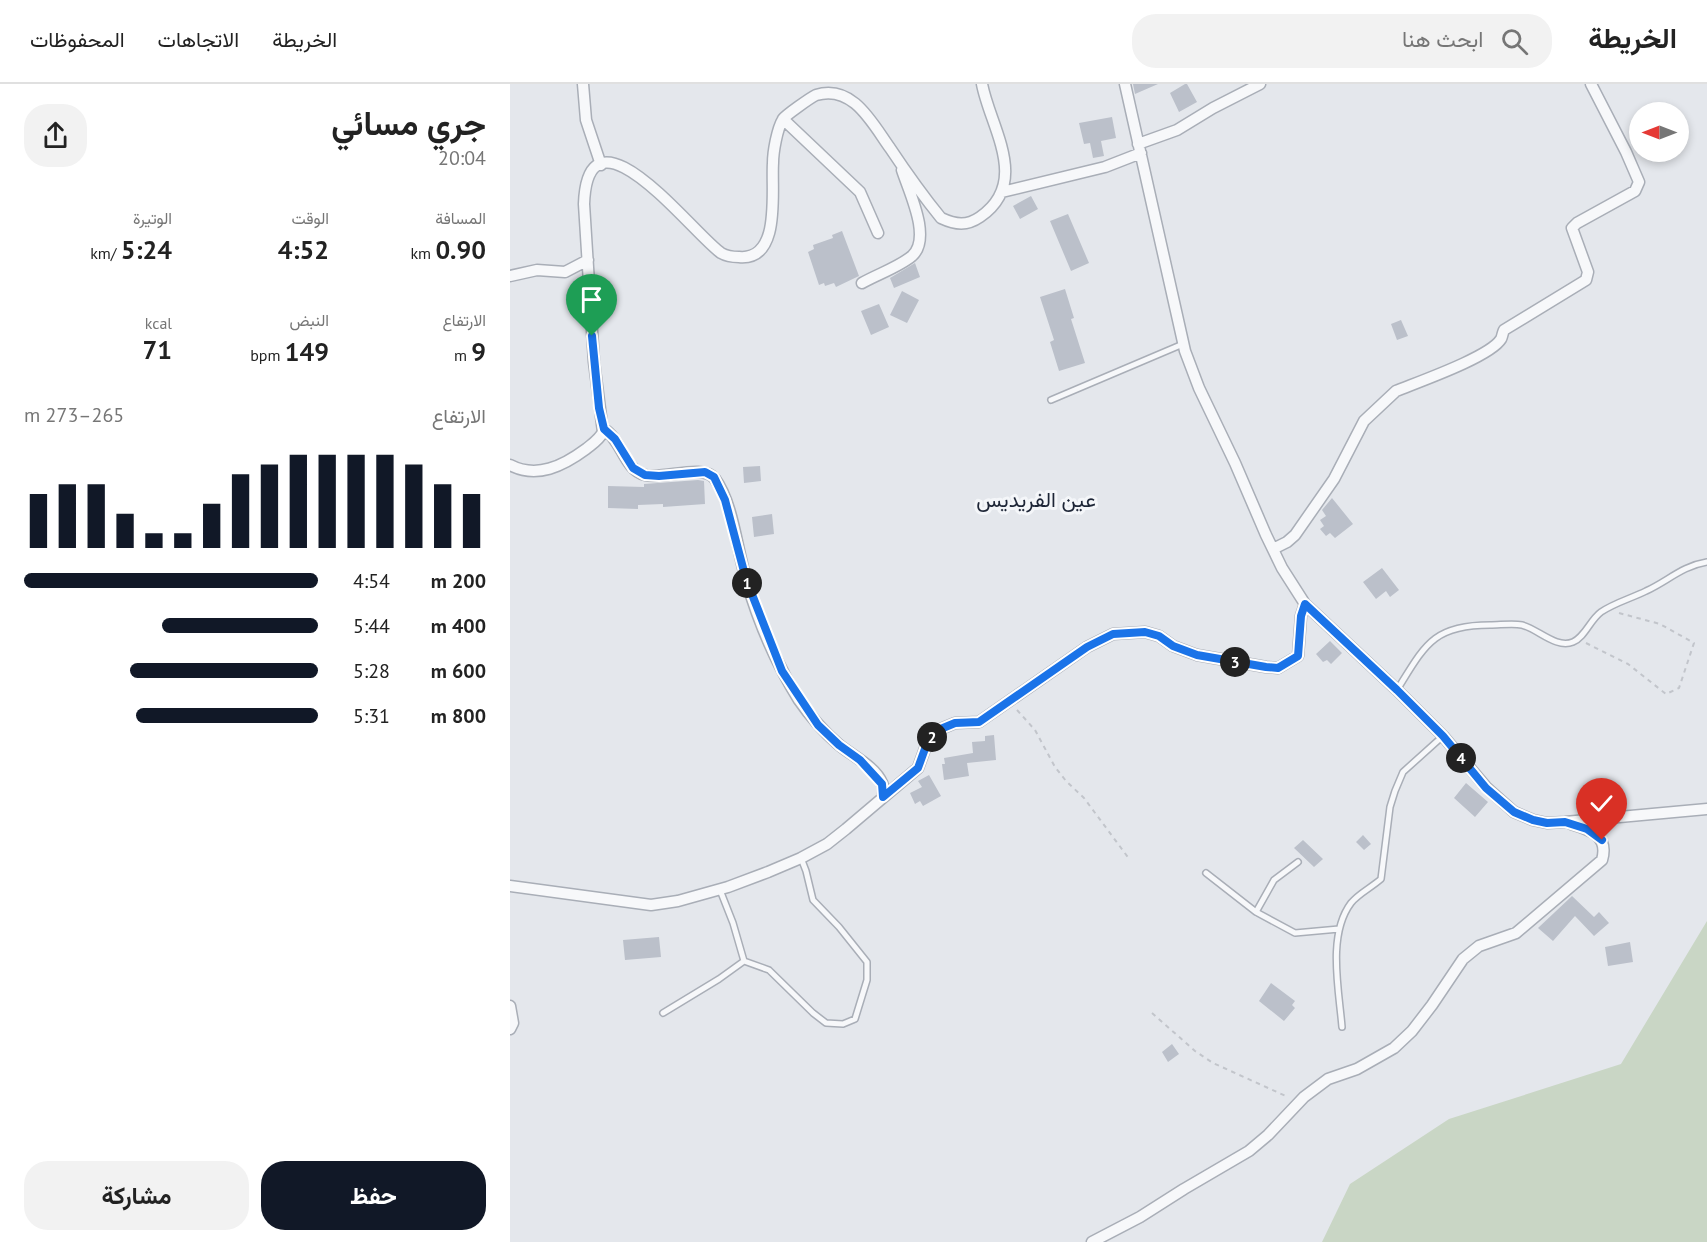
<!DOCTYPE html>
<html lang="ar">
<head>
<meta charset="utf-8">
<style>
	:root { --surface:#fff; --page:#f2f2f2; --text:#222; --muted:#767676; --line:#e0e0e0; --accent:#111827 }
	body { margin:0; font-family:"PT Sans",Vazirmatn,sans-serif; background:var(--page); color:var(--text); direction:rtl; height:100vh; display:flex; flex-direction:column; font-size:22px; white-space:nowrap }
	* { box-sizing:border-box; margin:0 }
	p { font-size:20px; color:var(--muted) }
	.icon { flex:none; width:33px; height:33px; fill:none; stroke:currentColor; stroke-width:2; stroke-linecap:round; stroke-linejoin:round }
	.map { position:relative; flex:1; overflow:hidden; direction:ltr }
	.side { display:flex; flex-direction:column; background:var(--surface); width:510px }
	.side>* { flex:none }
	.needle { width:39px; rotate:270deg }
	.controls { position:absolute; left:1119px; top:18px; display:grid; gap:12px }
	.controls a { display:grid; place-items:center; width:60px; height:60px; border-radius:50%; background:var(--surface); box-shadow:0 3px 9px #0003; font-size:30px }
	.pin { position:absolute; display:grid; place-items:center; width:51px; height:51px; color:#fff; margin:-62px -26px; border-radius:50% 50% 50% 0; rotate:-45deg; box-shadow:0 0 6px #0007 }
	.pin .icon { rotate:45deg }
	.km { position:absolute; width:30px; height:30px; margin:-15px; border-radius:50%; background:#222; color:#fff; font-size:16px; line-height:30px; text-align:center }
	.round { display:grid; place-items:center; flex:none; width:63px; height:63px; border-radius:24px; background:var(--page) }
	.overview { display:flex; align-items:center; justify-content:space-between; height:102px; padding:0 24px }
	h1 { font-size:33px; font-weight:700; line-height:45px }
	.figures { display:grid; grid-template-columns:repeat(3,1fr); gap:9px; height:102px; padding:6px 24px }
	.figures div { display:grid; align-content:center }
	.figures b { font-size:26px; font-weight:700 }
	.figures small { font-size:16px; font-weight:400 }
	.figures p { font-size:16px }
	.chart { height:168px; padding:12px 24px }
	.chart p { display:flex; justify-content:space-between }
	.chart svg { width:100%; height:108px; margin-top:6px; stroke:var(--accent); stroke-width:6 }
	.button { display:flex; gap:12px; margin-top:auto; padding:12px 24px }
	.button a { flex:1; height:69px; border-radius:24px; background:var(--accent); color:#fff; font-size:24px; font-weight:700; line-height:69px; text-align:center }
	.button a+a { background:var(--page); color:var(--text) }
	ul { padding:0 24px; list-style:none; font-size:20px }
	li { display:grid; grid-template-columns:96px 72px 1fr; align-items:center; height:45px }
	li i { height:15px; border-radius:8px; background:var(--accent) }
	header { display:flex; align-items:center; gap:36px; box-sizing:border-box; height:84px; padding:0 30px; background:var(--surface); border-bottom:2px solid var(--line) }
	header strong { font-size:28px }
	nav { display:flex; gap:33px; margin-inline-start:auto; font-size:21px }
	.search { width:420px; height:54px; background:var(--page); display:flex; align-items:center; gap:15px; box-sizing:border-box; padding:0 21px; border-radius:24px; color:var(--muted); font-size:22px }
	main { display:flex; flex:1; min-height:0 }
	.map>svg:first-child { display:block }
	.green { fill:#c9d6c5 }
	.building { fill:#bbc0ca }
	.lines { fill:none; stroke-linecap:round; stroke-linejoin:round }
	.lane-casing { stroke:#a9aeb7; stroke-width:8 }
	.street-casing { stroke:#a9aeb7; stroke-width:13 }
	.path { stroke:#c2c5cb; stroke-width:2; stroke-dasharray:4.5 4.5; stroke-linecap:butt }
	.lane { stroke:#f7f8fa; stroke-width:5 }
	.street { stroke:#f7f8fa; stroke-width:10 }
	.route-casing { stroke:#fff; stroke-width:12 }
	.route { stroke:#1a73e8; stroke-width:8 }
	.labels { text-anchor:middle; stroke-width:6; stroke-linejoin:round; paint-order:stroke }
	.quarter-label { font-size:21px; fill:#1d2536; stroke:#f4f6f9 }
</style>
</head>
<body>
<header>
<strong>الخريطة</strong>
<div class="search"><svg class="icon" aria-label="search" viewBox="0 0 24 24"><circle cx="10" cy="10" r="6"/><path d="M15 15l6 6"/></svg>ابحث هنا</div>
<nav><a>الخريطة</a><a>الاتجاهات</a><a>المحفوظات</a></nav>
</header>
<main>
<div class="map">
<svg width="1197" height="1158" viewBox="0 0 1197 1158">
	<rect width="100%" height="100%" fill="#e4e7ec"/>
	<!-- green -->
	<path class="green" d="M1197 837V1158H812L840 1100 939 1035 1111 980Z"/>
	<!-- building -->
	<path class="building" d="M623 0H648L625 10Z
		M675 0H677L687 18 669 28 660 9Z
		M602 33 606 54 591 57 594 72 583 74 580 59 574 60 569 39Z
		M521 112 528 125 510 135 503 122Z
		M558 130 579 179 561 187 540 137Z
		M332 147 349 192 326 203 324 199 315 202 314 199 309 201 298 168 304 165 303 161 323 154 322 151Z
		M405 179 410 193 384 204 380 194Z
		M555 205 564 234 561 235 575 279 549 287 540 258 544 256 530 213Z
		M392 207 409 216 397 239 380 231Z
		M369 220 379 243 361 251 351 227Z
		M891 236 898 252 887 256 881 240Z
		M250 382 251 397 234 399 233 383Z
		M188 396 194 397 195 420 153 423V420L128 421V425L98 424V402L134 403V400Z
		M822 414 843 440 825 454 820 449 816 452 810 445 814 442 810 436 816 432 812 426Z
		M262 430 264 450 244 453 242 433Z
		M872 484 889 506 880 513 876 507 866 515 853 498Z
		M820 557 832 569 821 580 817 576 813 578 806 570Z
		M484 651 486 676 457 679 459 692 434 696 432 680H435L434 674 463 669 462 658 475 657V652Z
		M419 691 431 712 413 722 410 717 405 720 400 709 412 703 408 697Z
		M956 699 978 718 965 733 944 714Z
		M853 751 861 760 854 766 846 758Z
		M793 756 813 775 804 783 784 764Z
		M1062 812 1084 833 1089 828 1099 839 1084 852 1065 832 1043 857 1028 844Z
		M149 853 151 873 115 876 113 856Z
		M1120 858 1123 878 1098 882 1095 863Z
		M761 899 785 917 782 921 785 924 774 937 749 917Z
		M662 960 669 970 658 978 652 968Z"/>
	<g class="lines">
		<!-- lane casing -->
		<g class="lane-casing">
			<path id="lane" d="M541 316 673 260
				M887 606C915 561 923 541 980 541 990 541 1003 539 1012 541 1028 545 1046 565 1063 558 1075 553 1080 536 1091 528 1104 519 1122 514 1136 507 1158 497 1172 482 1197 478
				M788 778 764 796 746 828 785 849 829 845
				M696 789 746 828
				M234 877 259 886 303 929 316 939 333 940 345 935 357 896V878L329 843 303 816 296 787 291 774
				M153 929 209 895 234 877 223 839 210 806
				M832 943C829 906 817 851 841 819 848 810 862 803 871 795L880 723 885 707 893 688 933 652"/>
		</g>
		<!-- street casing -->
		<g class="street-casing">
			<path id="street" d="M73 0 76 36 91 81
				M615 0 675 267 689 304 725 379 756 451 772 484 795 520 887 606 933 652 976 703 1004 728 1023 736 1037 739 1055 738 1197 725
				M273 35 350 108 368 149
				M628 60 667 46 703 24 750 0
				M492 108 595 83 631 69
				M0 192 27 186 55 188 78 176
				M352 199C368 190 389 183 402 172 422 154 399 108 392 86
				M94 345C112 356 114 386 135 391 153 396 194 379 205 395 223 419 227 466 236 495 248 537 266 579 289 616 300 632 313 647 328 660 342 672 365 682 372 699 374 703 373 709 373 713
				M0 381C27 395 53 382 76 365 82 360 89 356 93 348L84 278 74 120C78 10 184 151 211 169 216 172 223 173 229 173 272 177 261 106 263 79 263 68 267 45 273 35 276 31 300 14 306 11 343 0 362 39 380 64 396 88 413 112 431 134 446 141 457 142 470 133 521 98 480 43 472 0
				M763 465 777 458 785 451 824 395 854 337 886 307C908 298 980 273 991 255 992 254 993 247 994 246L1076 196 1078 188 1062 144 1067 139 1125 107 1129 98 1116 68 1081 0
				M0 802 141 821 168 817 218 803 258 788 291 774 317 760 336 745 408 684 416 662 423 651 433 644 445 639 469 638 577 563 603 550 635 548 649 552 663 562 687 571 756 583 768 584 788 572 791 532 795 520
				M0 922 3 939 0 945
				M582 1158 630 1133 674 1105 739 1067 758 1051 794 1013 818 995 847 985 884 964 902 947 922 921 953 875 969 862 1006 849 1092 776C1099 752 1081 746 1061 740"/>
		</g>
		<!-- path -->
		<path class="path" d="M1076 559 1118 580 1156 610 1169 604 1184 559 1150 540 1109 529
			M507 626 525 646 545 683 556 697 574 714 620 776
			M642 929 685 967 703 979 778 1013"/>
		<!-- lane -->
		<use href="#lane" class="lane"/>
		<!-- street -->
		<use href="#street" class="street"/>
	</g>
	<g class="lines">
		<!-- route casing -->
		<g class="route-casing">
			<path id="route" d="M82 252 89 324 94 345 105 355 123 384 135 391 149 392 195 388 204 393 215 416 236 495 272 587 308 641 329 661 350 676 372 700 373 713 408 684 416 662 423 651 433 644 445 639 469 638 577 563 603 550 635 548 649 552 663 562 687 571 756 583 768 584 788 572 791 532 795 520 887 606 933 652 976 704 1004 728 1023 736 1037 739 1055 738 1077 745 1092 756"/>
		</g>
		<!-- route -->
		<use href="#route" class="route"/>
	</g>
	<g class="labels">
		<!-- quarter labels -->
		<g class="quarter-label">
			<text x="526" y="423">عين الفريديس</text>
		</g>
	</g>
</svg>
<div class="controls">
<a><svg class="needle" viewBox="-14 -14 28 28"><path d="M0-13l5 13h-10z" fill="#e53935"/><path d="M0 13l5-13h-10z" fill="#767676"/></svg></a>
</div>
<div class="pin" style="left:82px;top:252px;background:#1e9e55"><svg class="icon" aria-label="arrive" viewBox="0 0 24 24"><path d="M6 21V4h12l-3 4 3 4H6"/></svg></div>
<div class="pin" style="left:1092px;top:756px;background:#d93025"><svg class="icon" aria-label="check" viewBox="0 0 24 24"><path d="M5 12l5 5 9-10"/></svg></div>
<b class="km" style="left:237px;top:499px">1</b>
<b class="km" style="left:422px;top:653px">2</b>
<b class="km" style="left:725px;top:578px">3</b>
<b class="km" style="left:951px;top:674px">4</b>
</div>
<section class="side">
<div class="overview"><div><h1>جري مسائي</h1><p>20:04</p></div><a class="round"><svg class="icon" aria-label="share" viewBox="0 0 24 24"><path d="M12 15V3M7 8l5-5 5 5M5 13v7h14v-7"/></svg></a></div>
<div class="figures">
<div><p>المسافة</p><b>0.90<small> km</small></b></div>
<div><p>الوقت</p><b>4:52</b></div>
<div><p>الوتيرة</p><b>5:24<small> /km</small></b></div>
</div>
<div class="figures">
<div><p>الارتفاع</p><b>9<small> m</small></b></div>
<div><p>النبض</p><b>149<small> bpm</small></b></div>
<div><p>kcal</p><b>71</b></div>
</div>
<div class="chart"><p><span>الارتفاع</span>265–273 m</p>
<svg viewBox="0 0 160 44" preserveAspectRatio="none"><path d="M5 44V22M15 44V18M25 44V18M35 44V30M45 44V38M55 44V38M65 44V26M75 44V14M85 44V10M95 44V6M105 44V6M115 44V6M125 44V6M135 44V10M145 44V18M155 44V22"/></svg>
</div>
<ul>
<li><b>200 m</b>4:54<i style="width:100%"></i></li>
<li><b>400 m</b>5:44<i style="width:53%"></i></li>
<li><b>600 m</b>5:28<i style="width:64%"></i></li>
<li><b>800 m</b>5:31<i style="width:62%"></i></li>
</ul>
<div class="button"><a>حفظ</a><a>مشاركة</a></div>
</section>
</main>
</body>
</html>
